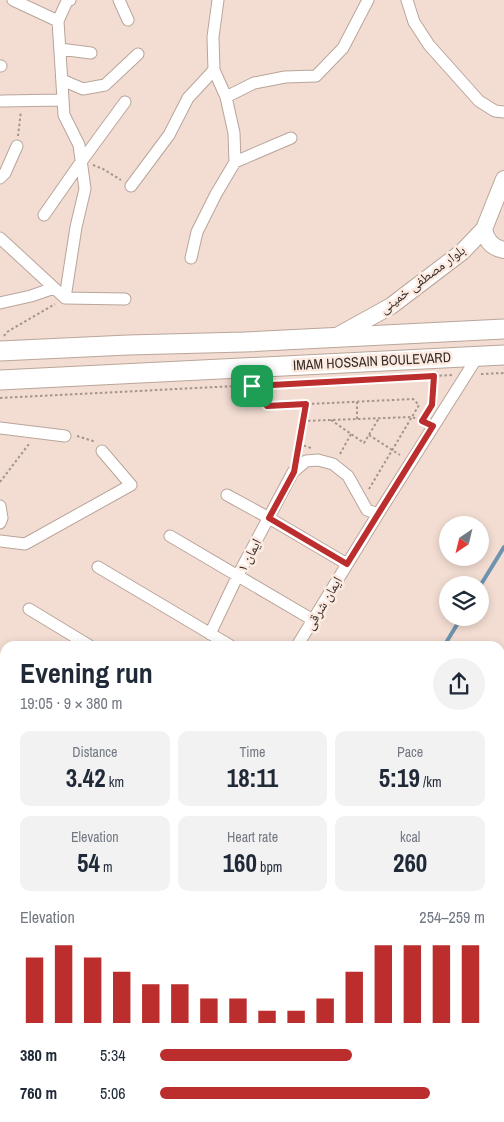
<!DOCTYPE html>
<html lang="en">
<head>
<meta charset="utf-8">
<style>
	:root { --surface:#fff; --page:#f2f2f3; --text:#1f2937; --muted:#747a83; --accent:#bc2d2d }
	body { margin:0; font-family:"Archivo Narrow","Noto Naskh Arabic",sans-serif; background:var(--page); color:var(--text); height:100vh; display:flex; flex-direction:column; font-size:19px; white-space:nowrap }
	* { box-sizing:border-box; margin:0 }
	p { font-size:16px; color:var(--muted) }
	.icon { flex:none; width:28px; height:28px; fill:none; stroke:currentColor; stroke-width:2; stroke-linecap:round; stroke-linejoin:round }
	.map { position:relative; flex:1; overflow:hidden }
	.details { position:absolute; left:0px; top:641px; width:505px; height:481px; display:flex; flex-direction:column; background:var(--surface); border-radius:15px 15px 0 0; box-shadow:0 2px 8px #0003 }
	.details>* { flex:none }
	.needle { width:32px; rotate:215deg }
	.fabs { position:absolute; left:439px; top:516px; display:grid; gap:10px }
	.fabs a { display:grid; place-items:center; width:50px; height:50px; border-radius:50%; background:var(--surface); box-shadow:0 2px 8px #0003; font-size:25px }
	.pin { position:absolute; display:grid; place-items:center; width:42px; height:42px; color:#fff; margin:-21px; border-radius:10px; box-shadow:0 2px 8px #0006 }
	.round { display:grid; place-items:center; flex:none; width:52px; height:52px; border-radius:26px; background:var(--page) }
	.summary { display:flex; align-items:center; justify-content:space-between; height:85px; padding:0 20px }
	h1 { font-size:28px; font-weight:700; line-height:38px }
	.stats { display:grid; grid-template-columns:repeat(3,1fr); gap:8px; height:85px; padding:5px 20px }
	.stats div { display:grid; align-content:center; border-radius:10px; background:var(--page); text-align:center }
	.stats b { font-size:25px; font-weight:700 }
	.stats small { font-size:14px; font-weight:400 }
	.stats p { font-size:14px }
	.chart { height:140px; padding:10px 20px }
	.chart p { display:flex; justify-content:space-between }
	.chart svg { width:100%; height:90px; margin-top:5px; stroke:var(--accent); stroke-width:6 }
	ul { padding:0 20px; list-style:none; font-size:16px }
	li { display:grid; grid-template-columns:80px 60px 1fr; align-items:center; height:38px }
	li i { height:12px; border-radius:6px; background:var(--accent) }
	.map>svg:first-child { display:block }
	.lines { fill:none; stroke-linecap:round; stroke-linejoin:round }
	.stream { stroke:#6d93ae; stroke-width:4 }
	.street-casing { stroke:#b9a59a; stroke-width:13 }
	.secondary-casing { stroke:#b9a59a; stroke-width:18 }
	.primary-casing { stroke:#b9a59a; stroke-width:21 }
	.path { stroke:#a5948c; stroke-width:2; stroke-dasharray:2.5 2.5; stroke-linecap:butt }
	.street { stroke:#fff; stroke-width:11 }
	.secondary { stroke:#fff; stroke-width:16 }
	.primary { stroke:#fff; stroke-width:19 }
	.route-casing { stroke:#fff; stroke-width:10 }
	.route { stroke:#bc2d2d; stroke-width:6 }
	.labels { text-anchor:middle; stroke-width:5; stroke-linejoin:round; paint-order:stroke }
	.street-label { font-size:14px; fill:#362d29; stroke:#fdebe2 }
</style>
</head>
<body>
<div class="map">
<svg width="504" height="1122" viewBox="0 0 504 1122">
	<rect width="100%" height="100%" fill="#f3ddd2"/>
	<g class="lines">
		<!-- stream -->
		<path class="stream" d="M480 586 504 547
			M444 646 461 618
			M227 1118V1122"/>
		<!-- street casing -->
		<g class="street-casing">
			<path id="street" d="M13 0 58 21
				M119 0 128 20
				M407 0 414 22 429 45 479 101 495 111 504 112
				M60 49 91 53
				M0 66H1
				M62 80 83 89 105 85 138 54
				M226 97 254 83 285 77 316 76 343 48 368 0
				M2 101 63 100
				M235 162 291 138
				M0 178 5 173 17 146
				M131 186 169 135 188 98 214 70
				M44 215 81 162 125 102
				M0 238 65 298 125 299
				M191 258 197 232 216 194 235 162 234 133 226 97 214 70 213 37 218 0
				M65 298 76 227 85 189 79 145 64 115 58 21 67 1 70 0
				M0 303 31 296 54 288
				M0 428 65 436
				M227 495 269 518 347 564
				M0 506 2 518 0 523
				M170 536 313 620
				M0 541 25 544 131 485 102 451
				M98 567 231 646
				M29 609 90 646
				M210 634 238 575 293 472 306 461 318 460 333 464 348 476 367 510 378 514
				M297 646 378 514 478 356
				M0 676 5 679
				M0 731 5 734
				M0 779 5 782
				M500 862 504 863
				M500 938 504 939
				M0 1084 5 1083"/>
		</g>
		<!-- secondary casing -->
		<g class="secondary-casing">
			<path id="secondary" d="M484 229C486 240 492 248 504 250
				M335 337 391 306 462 252 484 229 504 179
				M500 794 504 788
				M500 982 504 981
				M0 1013H5"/>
		</g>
		<!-- primary casing -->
		<g class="primary-casing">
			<path id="primary" d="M0 351 128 345 244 342 504 329
				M0 380 504 355"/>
		</g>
		<!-- path -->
		<path class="path" d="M18 136 21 111
			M93 165 103 169 121 180
			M4 336 7 332 55 304
			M481 374 504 373
			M252 386 267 406 413 399 419 405 369 489
			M0 398 452 375
			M432 406 434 376
			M357 419V402
			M331 420 364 443 379 418
			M303 421 412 417 422 421
			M369 435 400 455
			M77 436 96 442
			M299 444 311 448
			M297 453 306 404
			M340 454 351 434
			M0 482 29 444"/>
		<!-- street -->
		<use href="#street" class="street"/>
		<!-- secondary -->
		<use href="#secondary" class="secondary"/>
		<!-- primary -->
		<use href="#primary" class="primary"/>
	</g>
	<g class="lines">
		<!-- route casing -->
		<g class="route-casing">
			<path id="route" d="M434 376 432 405 422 421 433 426 347 564 269 518 294 472 306 404 267 406 252 386Z"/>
		</g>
		<!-- route -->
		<use href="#route" class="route"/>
	</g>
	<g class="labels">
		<!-- street labels -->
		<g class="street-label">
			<text transform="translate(422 279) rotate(-37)" y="5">بلوار مصطفی خمینی</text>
			<text transform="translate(372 361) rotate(-3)" y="5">IMAM HOSSAIN BOULEVARD</text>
			<text transform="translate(249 555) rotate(-62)" y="5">ایمان ۱</text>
			<text transform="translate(323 603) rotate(-59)" y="5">ایمان شرقی</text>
		</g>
	</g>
</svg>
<div class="fabs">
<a><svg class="needle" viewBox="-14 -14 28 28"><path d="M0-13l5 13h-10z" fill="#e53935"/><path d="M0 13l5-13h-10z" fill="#747a83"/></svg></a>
<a><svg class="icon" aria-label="layers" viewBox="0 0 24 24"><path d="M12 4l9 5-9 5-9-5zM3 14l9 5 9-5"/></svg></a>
</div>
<div class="pin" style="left:252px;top:386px;background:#1e9e55"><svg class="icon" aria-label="arrive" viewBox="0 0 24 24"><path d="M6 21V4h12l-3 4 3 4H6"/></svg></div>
<section class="details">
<div class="summary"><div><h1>Evening run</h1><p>19:05 · 9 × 380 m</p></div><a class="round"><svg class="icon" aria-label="share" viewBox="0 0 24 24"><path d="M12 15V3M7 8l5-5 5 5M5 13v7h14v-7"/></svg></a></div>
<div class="stats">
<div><p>Distance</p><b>3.42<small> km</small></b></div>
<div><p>Time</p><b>18:11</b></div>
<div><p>Pace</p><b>5:19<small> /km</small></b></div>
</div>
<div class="stats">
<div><p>Elevation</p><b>54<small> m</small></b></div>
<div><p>Heart rate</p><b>160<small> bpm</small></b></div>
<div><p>kcal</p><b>260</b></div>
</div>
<div class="chart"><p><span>Elevation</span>254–259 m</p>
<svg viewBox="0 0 160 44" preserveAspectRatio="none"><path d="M5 44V12M15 44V6M25 44V12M35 44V19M45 44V25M55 44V25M65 44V32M75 44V32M85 44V38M95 44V38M105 44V32M115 44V19M125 44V6M135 44V6M145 44V6M155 44V6"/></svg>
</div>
<ul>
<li><b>380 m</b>5:34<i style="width:59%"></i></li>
<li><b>760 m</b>5:06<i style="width:83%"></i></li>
</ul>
</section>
</div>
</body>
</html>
